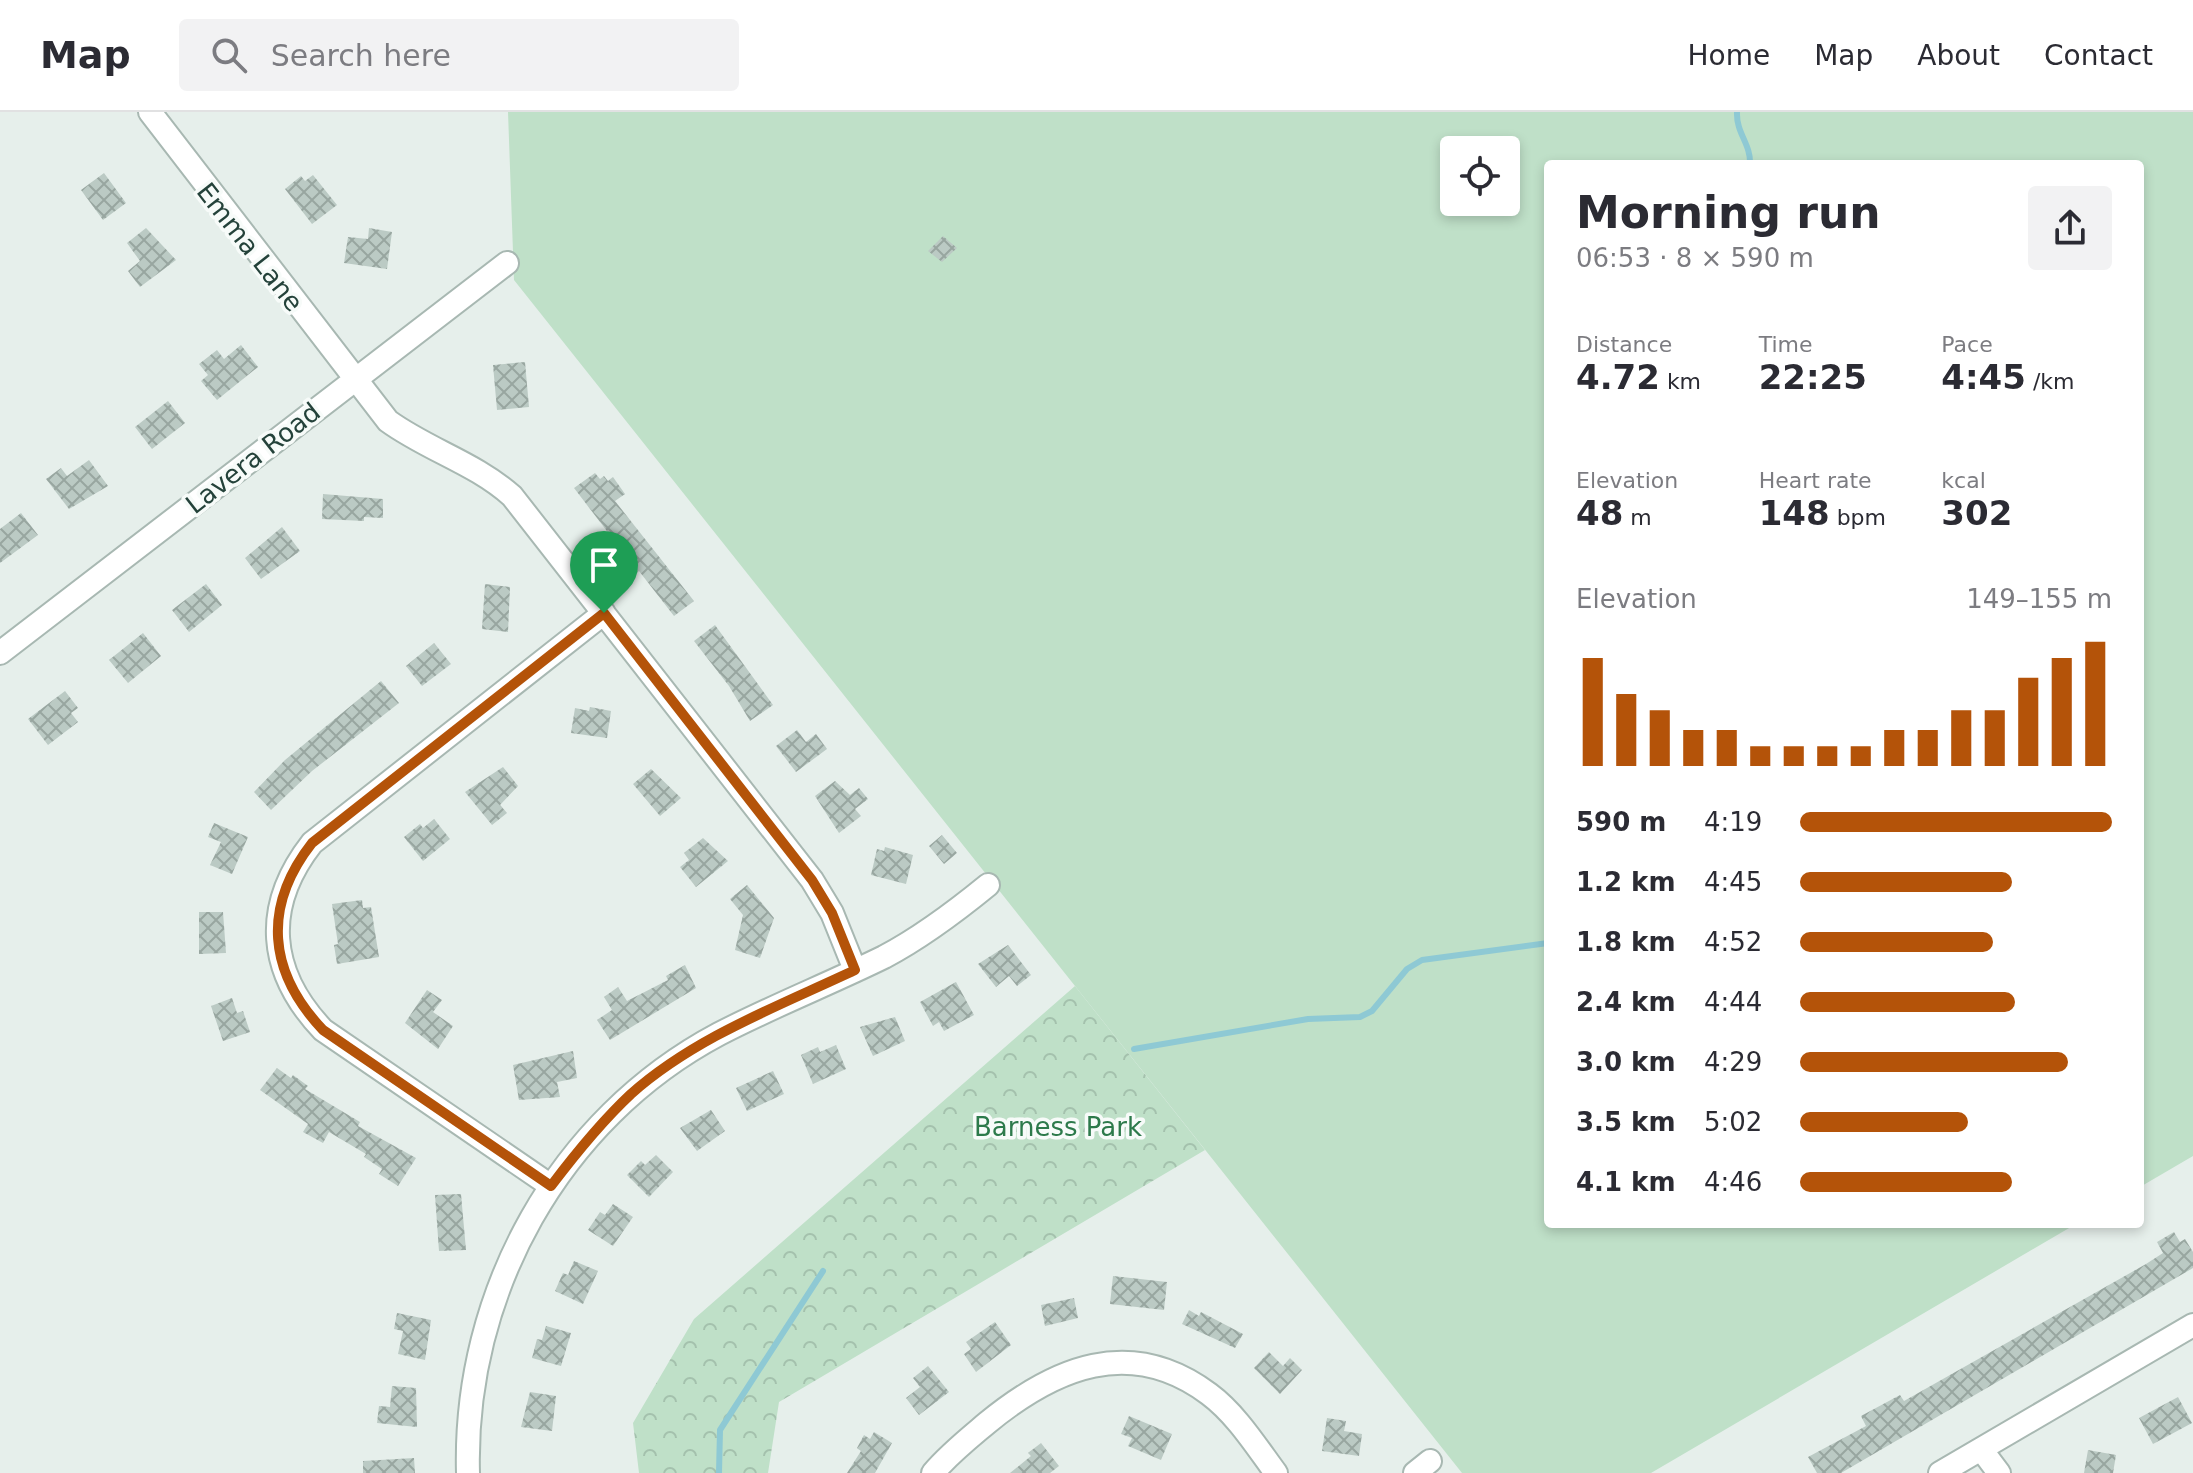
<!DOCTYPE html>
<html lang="en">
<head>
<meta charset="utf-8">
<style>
	:root { --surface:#fff; --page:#f2f2f3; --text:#2b2b33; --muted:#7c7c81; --line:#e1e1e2; --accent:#b45309 }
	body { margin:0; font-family:"DejaVu Sans",sans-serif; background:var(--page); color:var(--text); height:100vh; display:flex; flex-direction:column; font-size:30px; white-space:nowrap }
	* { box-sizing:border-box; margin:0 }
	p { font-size:26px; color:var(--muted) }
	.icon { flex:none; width:44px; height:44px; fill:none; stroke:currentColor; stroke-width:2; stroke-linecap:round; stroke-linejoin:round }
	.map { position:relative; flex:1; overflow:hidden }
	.drawer { position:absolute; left:1544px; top:48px; width:600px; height:1068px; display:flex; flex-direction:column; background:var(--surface); border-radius:8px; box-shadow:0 4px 12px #0003 }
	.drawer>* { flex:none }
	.fabs { position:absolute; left:1440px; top:24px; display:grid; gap:16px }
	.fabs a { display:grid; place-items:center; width:80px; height:80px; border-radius:8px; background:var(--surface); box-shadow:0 4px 12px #0003; font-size:40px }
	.pin { position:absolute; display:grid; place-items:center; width:68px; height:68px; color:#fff; margin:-82px -34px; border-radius:50% 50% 50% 0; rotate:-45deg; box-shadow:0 0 8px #0007 }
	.pin .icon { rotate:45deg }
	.round { display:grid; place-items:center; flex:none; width:84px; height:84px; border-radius:8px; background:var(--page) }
	.head { display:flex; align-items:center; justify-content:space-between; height:136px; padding:0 32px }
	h1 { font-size:44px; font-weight:700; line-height:60px }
	.stats { display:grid; grid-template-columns:repeat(3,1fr); gap:12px; height:136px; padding:8px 32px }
	.stats div { display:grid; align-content:center }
	.stats b { font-size:34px; font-weight:700 }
	.stats small { font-size:22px; font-weight:400 }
	.stats p { font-size:22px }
	.chart { height:224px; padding:16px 32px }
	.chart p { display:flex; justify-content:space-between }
	.chart svg { width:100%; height:144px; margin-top:8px; stroke:var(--accent); stroke-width:6 }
	ul { padding:0 32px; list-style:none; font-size:26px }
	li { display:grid; grid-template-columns:128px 96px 1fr; align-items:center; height:60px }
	li i { height:20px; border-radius:10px; background:var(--accent) }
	header { display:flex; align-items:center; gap:48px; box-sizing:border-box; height:112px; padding:0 40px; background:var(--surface); border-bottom:2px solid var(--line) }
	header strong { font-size:38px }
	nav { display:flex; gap:44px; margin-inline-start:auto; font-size:28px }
	.search { width:560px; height:72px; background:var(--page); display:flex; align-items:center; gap:20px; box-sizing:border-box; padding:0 28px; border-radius:8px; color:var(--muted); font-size:30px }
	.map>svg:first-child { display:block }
	.grass { fill:#bfe0c8; fill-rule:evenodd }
	.forest { fill:url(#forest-crowns) }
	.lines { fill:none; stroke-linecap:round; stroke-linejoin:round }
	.stream { stroke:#8ec9d4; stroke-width:6 }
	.building { fill:url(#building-cross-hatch) }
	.street-casing { stroke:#a8b8b2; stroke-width:26 }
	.street { stroke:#fff; stroke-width:22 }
	.route-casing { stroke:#fff; stroke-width:16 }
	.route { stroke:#b45309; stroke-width:10 }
	.labels { text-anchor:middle; stroke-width:7; stroke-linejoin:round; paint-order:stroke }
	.street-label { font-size:26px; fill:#24423a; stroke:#f7fbf9 }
	.park-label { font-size:26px; fill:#2d7a4b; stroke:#f7fbf9 }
</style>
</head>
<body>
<header>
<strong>Map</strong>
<div class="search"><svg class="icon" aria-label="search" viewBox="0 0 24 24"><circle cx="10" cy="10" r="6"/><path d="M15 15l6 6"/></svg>Search here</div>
<nav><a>Home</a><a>Map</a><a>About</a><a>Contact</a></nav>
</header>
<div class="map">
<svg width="2193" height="1361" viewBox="0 0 2193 1361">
	<defs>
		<pattern id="forest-crowns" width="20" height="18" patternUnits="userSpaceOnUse" patternTransform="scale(2)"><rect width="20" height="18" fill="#bfe0c8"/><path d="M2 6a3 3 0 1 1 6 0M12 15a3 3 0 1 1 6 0" fill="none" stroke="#a4c1ad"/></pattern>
		<pattern id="building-cross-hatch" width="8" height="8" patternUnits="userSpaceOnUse" patternTransform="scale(2)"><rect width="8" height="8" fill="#bbcac4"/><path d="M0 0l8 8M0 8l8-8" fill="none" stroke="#98a6a0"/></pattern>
	</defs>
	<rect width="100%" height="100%" fill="#e6efeb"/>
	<!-- grass -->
	<path class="grass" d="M508 0H2193V1044L2140 1075V52H1548V1112H2076L1651 1361H1462L514 168ZM1454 38H1506V90H1454Z"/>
	<!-- forest -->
	<path class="forest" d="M1075 874 1205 1038 779 1290 768 1361H639L633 1311 694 1207Z"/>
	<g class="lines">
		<!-- stream -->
		<path class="stream" d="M1737 0C1736 21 1751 32 1750 52
			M1134 937 1308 907 1360 905 1372 899 1407 857 1422 848 1548 831
			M719 1361 720 1318 823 1159"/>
	</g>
	<!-- building -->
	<path class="building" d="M104 61 126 91 103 108 81 78Z
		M313 63 337 93 312 112 285 77 301 64 305 69Z
		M146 116 176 148 140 175 128 159 140 149 127 131Z
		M369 116 392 120 387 157 344 151 348 125 368 127Z
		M943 124 957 136 942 150 928 139Z
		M241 233 258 255 217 288 201 269 208 263 199 252 217 238 224 247Z
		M525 250 529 295 497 298 493 253Z
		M168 289 185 311 152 337 135 315Z
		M89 348 108 374 69 397 46 367 61 356 67 364Z
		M595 361 600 367 604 364 608 369 613 365 625 382 615 389 694 489 674 504 639 459 635 462 620 443 623 440 574 376Z
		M323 382 383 387V406L364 405V409L322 407Z
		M21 401 38 423 0 451V417Z
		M282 415 300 439 261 467 245 446Z
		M206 472 222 493 189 520 172 498Z
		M485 472 510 475 508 520 482 517Z
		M715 513 773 593 750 609 729 574 694 529Z
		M143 521 161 544 128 571 109 548Z
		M434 531 451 552 422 574 406 554Z
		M381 569 399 591 312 659 271 698 254 680 285 648Z
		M65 579 78 596 71 601 78 610 48 633 28 607Z
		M590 595 611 599 607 626 571 621 575 596 589 599Z
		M797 618 806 630 816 622 827 637 796 660 776 634Z
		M503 655 518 674 500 693 507 701 492 713 465 680Z
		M651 657 681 686 660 704 633 672Z
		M835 669 850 683 859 676 868 687 855 697 861 704 839 721 815 684Z
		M434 707 450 727 423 749 404 725 420 712 423 716Z
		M214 711 248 725 232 762 210 753 221 730 208 725Z
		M942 723 957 741 944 752 929 734Z
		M703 726 728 749 696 775 680 755 689 748 684 741Z
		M885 735 913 743 906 772 871 763 877 737 884 739Z
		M747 773 774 806 760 846 735 838 743 803 730 787Z
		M362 788 363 796 371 795 379 845 337 852 334 833 338 832 332 792Z
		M199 800H223L226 841 199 842Z
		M1008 833 1031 863 1017 874 1009 864 996 875 978 852Z
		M685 853 696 876 610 928 597 908 612 898 604 885 618 875 627 889 668 868 666 864Z
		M956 870 974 903 944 919 939 910 933 914 920 890Z
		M427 878 442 888 433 900 453 914 438 937 405 911Z
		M232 886 237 901 243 899 250 920 223 929 211 894Z
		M895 905 905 929 873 944 860 915Z
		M836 933 846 957 813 972 801 943 818 935 820 940Z
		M573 939 577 966 557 970 560 985 519 988 513 953Z
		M277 956 291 966 293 963 308 974 305 977 360 1010 358 1014 416 1046 398 1074 379 1062 382 1057 364 1045 366 1042 329 1020 323 1031 303 1020 308 1012 260 978Z
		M773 959 784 982 747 999 736 976Z
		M711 998 725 1019 697 1039 680 1016Z
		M656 1043 673 1060 649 1085 627 1063 641 1049 645 1053Z
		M461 1082 466 1138 439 1139 435 1083Z
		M613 1092 633 1105 613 1134 588 1118 600 1100 605 1103Z
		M2174 1120 2180 1130 2185 1127 2193 1140V1156L1841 1361H1817L1808 1345 1866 1314 1861 1304 1900 1283 1904 1289 2146 1152 2163 1141 2157 1130Z
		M574 1149 598 1159 583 1192 555 1179 563 1161 568 1163Z
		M1113 1164 1167 1170 1164 1198 1110 1192Z
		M1074 1186 1078 1206 1045 1214 1041 1193Z
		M1189 1198 1199 1204 1201 1200 1243 1222 1235 1236 1182 1212Z
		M397 1201 431 1208 425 1248 398 1242 403 1219 394 1217Z
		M995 1210 1011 1233 976 1260 964 1242 971 1237 966 1230Z
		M546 1214 571 1221 561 1254 532 1246 537 1227 542 1228Z
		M1269 1240 1283 1254 1290 1246 1302 1258 1280 1282 1254 1256Z
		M928 1254 949 1280 919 1303 906 1286 920 1275 913 1266Z
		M392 1274 416 1276 417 1315 377 1311 379 1294 390 1295Z
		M530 1280 556 1284 552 1319 521 1315Z
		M2178 1285 2192 1311 2153 1332 2139 1306Z
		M1129 1304 1172 1322 1161 1348 1128 1334 1132 1326 1121 1322Z
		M1327 1306 1346 1309 1344 1319 1362 1322 1359 1344 1322 1339Z
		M874 1320 892 1331 875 1361H847L861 1339 857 1336 864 1323 870 1327Z
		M1041 1331 1059 1354 1050 1361H1010L1031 1344 1028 1341Z
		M2088 1338 2116 1343 2113 1361H2084Z
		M414 1346 415 1361H363V1349Z"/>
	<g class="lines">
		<!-- street casing -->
		<g class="street-casing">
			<path id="street" d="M150 0 388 309C428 338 475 351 512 384L812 768 832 801 855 858
				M0 541 507 151
				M551 1074 323 918C268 860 262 795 312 731L604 501
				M1981 1337 1999 1361
				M468 1361C463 1181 559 1007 719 922 773 894 829 872 884 845 922 825 955 800 988 773
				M933 1361C949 1342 968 1327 987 1311 1054 1256 1130 1223 1209 1282 1236 1302 1256 1334 1276 1361
				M1415 1361 1430 1349
				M1940 1361 2193 1213"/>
		</g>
		<!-- street -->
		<use href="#street" class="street"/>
	</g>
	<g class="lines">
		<!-- route casing -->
		<g class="route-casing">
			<path id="route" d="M604 501 812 768 832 801 855 858C779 894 695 925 631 982 601 1010 576 1041 551 1074L323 918C268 860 262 795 312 731Z"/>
		</g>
		<!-- route -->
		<use href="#route" class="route"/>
	</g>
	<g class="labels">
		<!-- street labels -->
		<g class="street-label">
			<text transform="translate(250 135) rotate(52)" y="9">Emma Lane</text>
			<text transform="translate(253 346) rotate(-38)" y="9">Lavera Road</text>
		</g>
		<!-- park labels -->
		<g class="park-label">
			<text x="1058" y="1024">Barness Park</text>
		</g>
	</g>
</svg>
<div class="fabs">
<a><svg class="icon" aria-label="locate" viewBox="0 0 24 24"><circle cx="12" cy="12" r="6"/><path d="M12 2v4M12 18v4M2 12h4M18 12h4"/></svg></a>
</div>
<div class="pin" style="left:604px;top:501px;background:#1e9e55"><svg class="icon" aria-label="arrive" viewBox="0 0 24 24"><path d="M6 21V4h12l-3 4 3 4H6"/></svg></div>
<section class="drawer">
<div class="head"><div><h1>Morning run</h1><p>06:53 · 8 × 590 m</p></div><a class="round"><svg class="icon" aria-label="share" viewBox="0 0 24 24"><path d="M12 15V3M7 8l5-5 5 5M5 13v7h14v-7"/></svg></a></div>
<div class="stats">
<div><p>Distance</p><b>4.72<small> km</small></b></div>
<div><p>Time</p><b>22:25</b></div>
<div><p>Pace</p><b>4:45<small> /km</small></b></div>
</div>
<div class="stats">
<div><p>Elevation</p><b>48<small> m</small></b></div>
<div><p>Heart rate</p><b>148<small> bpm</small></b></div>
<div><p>kcal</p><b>302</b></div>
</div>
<div class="chart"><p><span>Elevation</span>149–155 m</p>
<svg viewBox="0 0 160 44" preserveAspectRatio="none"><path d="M5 44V11M15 44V22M25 44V27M35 44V33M45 44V33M55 44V38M65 44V38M75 44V38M85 44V38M95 44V33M105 44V33M115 44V27M125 44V27M135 44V17M145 44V11M155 44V6"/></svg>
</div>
<ul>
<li><b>590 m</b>4:19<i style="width:100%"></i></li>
<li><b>1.2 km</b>4:45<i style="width:68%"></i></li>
<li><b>1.8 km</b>4:52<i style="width:62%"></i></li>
<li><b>2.4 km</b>4:44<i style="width:69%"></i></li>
<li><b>3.0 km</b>4:29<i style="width:86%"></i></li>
<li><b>3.5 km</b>5:02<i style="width:54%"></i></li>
<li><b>4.1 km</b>4:46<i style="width:68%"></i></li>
</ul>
</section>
</div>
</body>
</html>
